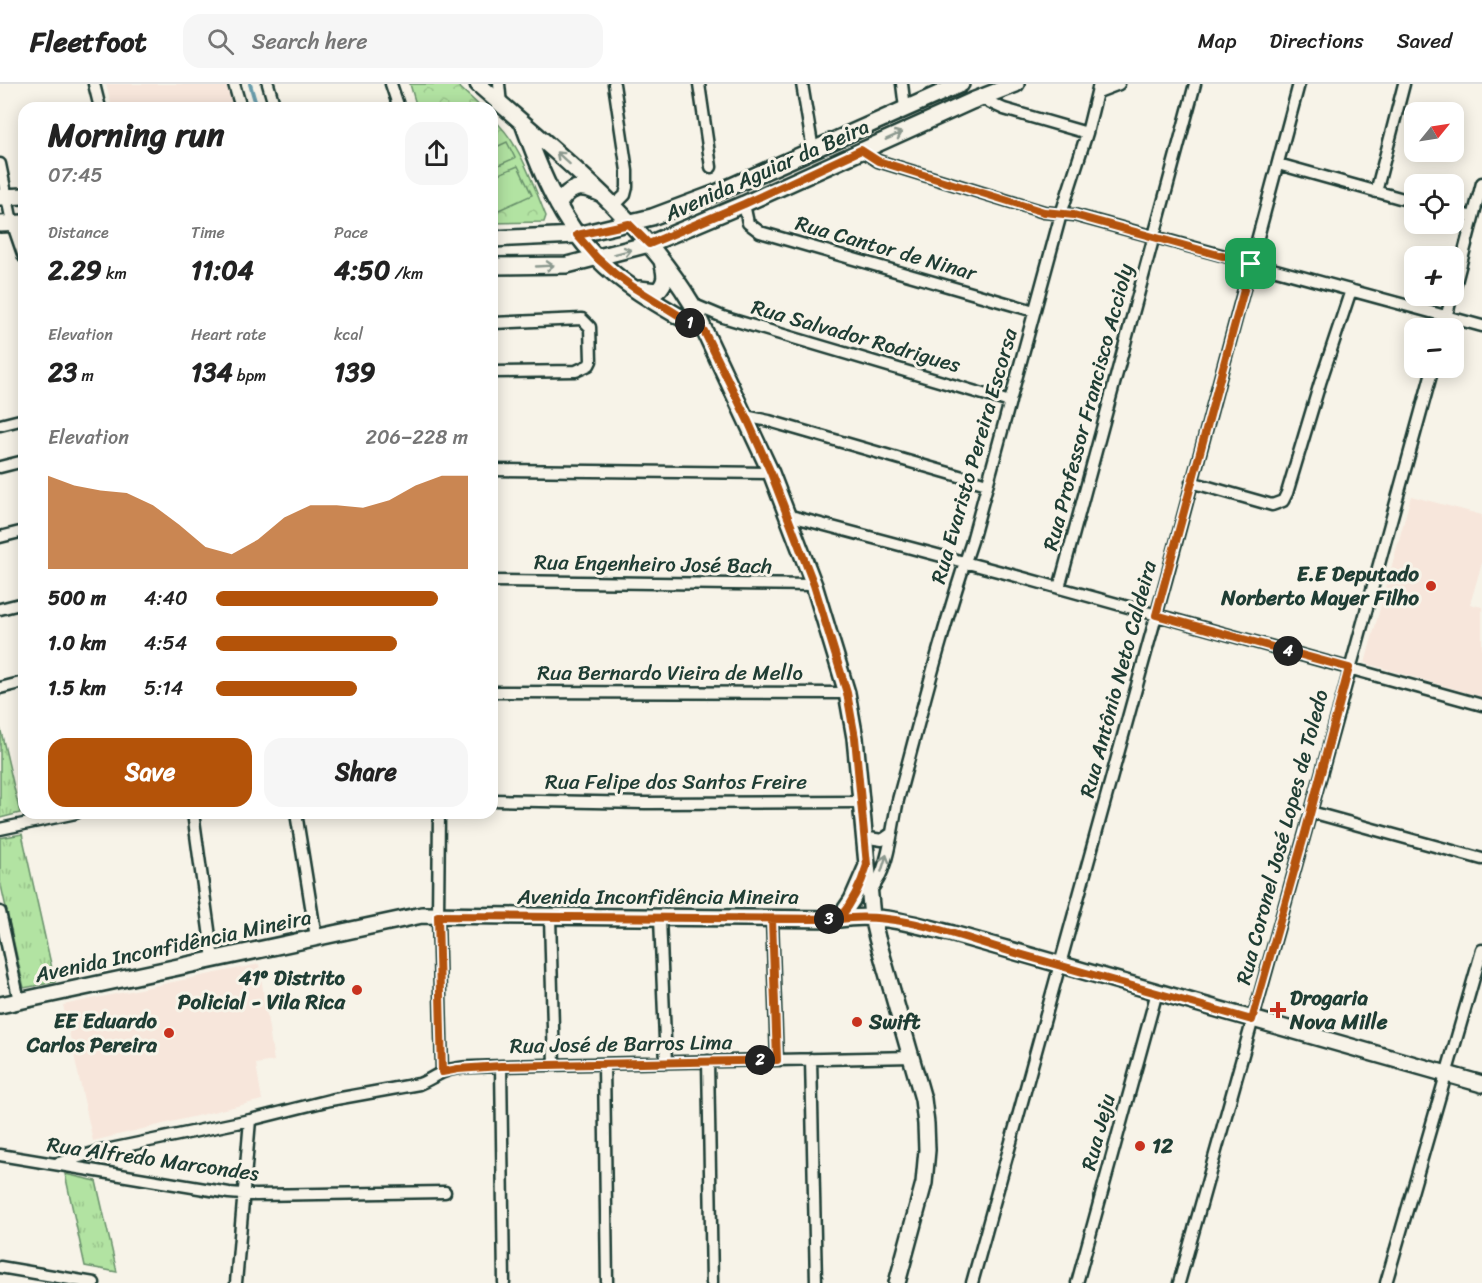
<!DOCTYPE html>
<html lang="en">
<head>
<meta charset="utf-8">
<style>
	:root { --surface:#fff; --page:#f6f6f6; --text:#222; --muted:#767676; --line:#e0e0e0; --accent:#b45309 }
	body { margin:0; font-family:Sriracha,sans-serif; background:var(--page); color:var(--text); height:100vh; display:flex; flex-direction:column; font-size:22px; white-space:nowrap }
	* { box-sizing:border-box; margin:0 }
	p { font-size:20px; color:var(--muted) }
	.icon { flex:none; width:33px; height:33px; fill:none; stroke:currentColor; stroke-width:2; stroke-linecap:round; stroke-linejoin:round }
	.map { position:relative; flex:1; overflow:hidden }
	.details { position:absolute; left:18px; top:18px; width:480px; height:717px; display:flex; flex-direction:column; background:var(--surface); border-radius:18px; box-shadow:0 3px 15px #0003 }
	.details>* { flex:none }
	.needle { width:39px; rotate:60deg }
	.tools { position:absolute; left:1404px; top:18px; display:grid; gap:12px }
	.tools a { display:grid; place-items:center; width:60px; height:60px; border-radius:12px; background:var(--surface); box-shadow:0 3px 15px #0003; font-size:30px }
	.pin { position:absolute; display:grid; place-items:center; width:51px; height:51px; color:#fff; margin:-26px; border-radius:12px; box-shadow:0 3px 9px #0006 }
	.km { position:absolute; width:30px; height:30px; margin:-15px; border-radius:50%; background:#222; color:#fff; font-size:16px; line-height:30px; text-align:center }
	.round { display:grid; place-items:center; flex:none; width:63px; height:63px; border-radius:18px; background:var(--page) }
	.summary { display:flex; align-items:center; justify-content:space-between; height:102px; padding:0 30px }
	h1 { font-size:33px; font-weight:800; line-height:45px }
	.stats { display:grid; grid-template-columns:repeat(3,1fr); gap:9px; height:102px; padding:6px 30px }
	.stats div { display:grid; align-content:center }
	.stats b { font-size:26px; font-weight:800 }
	.stats small { font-size:16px; font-weight:400 }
	.stats p { font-size:16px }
	.chart { height:168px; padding:12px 30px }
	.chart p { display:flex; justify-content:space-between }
	.chart svg { width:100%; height:108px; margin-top:6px; fill:var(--accent); opacity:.7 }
	.primary-button { display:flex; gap:12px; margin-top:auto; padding:12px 30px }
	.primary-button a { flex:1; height:69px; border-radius:18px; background:var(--accent); color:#fff; font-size:24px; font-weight:800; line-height:69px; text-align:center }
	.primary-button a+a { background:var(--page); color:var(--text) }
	ul { padding:0 30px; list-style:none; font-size:20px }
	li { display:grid; grid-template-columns:96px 72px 1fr; align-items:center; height:45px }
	li i { height:15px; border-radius:8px; background:var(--accent) }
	header { display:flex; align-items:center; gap:36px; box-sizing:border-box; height:84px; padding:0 30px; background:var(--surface); border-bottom:2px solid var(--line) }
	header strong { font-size:28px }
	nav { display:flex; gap:33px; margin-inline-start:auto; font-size:21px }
	.search { width:420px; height:54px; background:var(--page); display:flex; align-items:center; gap:15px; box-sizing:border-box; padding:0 21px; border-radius:18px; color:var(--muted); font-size:22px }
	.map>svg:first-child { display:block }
	.built { fill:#f7e6db }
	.grass { fill:url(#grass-tufts); stroke:#68906b; stroke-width:1.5 }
	.park { fill:url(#park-crowns); stroke:#68906b; stroke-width:1.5 }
	.pitch { fill:#b2e3a2; stroke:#68906b; stroke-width:1.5 }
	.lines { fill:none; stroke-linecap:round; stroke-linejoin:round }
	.stream { stroke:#689cab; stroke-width:4 }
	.street-casing { stroke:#1f3d34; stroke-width:15 }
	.secondary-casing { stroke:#1f3d34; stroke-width:20 }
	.street { stroke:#f7f3e8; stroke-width:10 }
	.secondary { stroke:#f7f3e8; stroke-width:15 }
	.oneway { stroke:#8b988e }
	.route-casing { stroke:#fff; stroke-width:12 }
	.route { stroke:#b45309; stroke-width:8 }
	.poi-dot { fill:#c8321e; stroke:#f7f3e8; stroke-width:2 }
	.labels { text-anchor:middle; stroke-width:6; stroke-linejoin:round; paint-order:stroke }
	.street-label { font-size:21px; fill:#1f3d34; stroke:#f7f3e8 }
	.poi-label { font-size:21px; font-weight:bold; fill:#1f3d34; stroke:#f7f3e8; text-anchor:end }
</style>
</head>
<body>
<header>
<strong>Fleetfoot</strong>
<div class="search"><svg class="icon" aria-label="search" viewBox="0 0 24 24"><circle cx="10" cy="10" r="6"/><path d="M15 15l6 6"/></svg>Search here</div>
<nav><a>Map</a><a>Directions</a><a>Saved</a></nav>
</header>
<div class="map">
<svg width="1482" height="1199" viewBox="0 0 1482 1199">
	<defs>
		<pattern id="grass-tufts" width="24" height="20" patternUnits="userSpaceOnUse" patternTransform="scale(1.5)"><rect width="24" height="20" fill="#b2e3a2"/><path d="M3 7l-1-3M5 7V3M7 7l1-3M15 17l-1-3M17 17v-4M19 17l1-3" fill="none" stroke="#99c48c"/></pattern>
		<pattern id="park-crowns" width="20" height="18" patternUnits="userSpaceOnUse" patternTransform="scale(1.5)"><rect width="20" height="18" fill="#b2e3a2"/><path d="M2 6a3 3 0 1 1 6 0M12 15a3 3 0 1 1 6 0" fill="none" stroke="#99c48c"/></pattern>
	</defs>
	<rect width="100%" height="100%" fill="#f7f3e8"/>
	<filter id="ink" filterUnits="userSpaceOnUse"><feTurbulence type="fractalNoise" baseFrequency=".0167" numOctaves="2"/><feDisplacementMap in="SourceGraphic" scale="12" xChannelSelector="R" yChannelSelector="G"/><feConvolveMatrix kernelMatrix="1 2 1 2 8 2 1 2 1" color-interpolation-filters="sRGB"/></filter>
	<g filter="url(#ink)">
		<!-- built -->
		<path class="built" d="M106 0H227L235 24H112Z
			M1411 412 1482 431V479L1470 520 1482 523V613L1365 579Z
			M259 880 274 977 256 980 262 1016 93 1057 63 921Z"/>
		<!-- grass -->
		<path class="grass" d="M0 643 20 729 0 734Z
			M22 750 55 898 24 904 0 797V754Z
			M65 1090 96 1097 117 1188 85 1182Z"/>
		<!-- park -->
		<path class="park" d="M410 0H456L482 24H417Z
			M492 34C520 58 532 98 546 132L544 138 492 139Z"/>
		<!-- pitch -->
		<path class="pitch" d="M507 58 515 74 492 84V65Z
			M518 82 532 111 492 129V93Z"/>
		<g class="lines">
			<!-- stream -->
			<path class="stream" d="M250 0 257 24"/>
			<!-- street casing -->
			<g class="street-casing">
				<path id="street" d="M94 0 100 24
					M234 0 241 24
					M268 0 275 24
					M391 0 399 24
					M499 0 501 21
					M699 0 711 83
					M802 0 813 66
					M902 0 905 24
					M1098 8 1119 0
					M980 14 1004 25 1087 49
					M861 66 878 77 1044 128 1074 131 1482 242
					M0 80 12 138 24 173
					M1278 80 1414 118
					M1376 108 1404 0
					M744 120 748 139 760 148 1034 227
					M613 123 625 111 627 103V87L614 0
					M1454 128 1473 133
					M1454 206 1482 99
					M692 220 723 233 1010 318
					M492 239 582 235 590 243 591 277 589 281 576 287 492 288
					M1443 244 1452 212
					M745 332 769 337 987 400
					M0 341 24 335
					M0 383 24 377
					M492 386 771 389
					M1191 398 1272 421 1283 417 1287 409 1320 299 1351 206
					M787 431 1009 490 1482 621
					M0 453 24 447
					M492 497 814 501
					M1059 504 1195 0
					M0 525 24 519
					M0 604 24 598
					M492 608 847 609
					M492 716 645 719 861 718
					M1311 728 1482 775
					M193 729 213 875
					M296 729 316 853
					M439 729 438 832 442 988
					M0 745 76 729
					M864 749 869 754 882 756 892 749
					M870 807C889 788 892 742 898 716 921 630 943 542 972 457L1061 130 1087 49 1099 0
					M0 828 19 917
					M550 833 554 981
					M660 834 666 979
					M772 835 777 976
					M811 975 816 1199
					M708 977 712 1199
					M604 980 607 1199
					M501 982 504 1199
					M0 1071 229 1109 256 1111 445 1108
					M55 1080 101 1067 250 1036 330 1016 419 1000C427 997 434 992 441 989 458 981 483 983 501 982L912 973
					M0 1183 94 1199
					M236 1199 250 1036
					M972 1199 1166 496 1299 0
					M1077 1199 1157 908
					M1179 1199 1305 749 1433 284
					M1386 1199 1482 866"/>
			</g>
			<!-- secondary casing -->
			<g class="secondary-casing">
				<path id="secondary" d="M478 0C554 67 639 132 692 220L771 389 814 501 847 609 855 654 872 833 877 854 923 1015 926 1040 927 1066 924 1099 897 1199
					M524 42C541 89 561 138 597 174 627 205 667 225 704 247
					M0 113 24 112
					M558 121C570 102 579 100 599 109
					M0 140 24 139
					M492 155 577 151 652 133 716 109 961 0
					M492 182 567 181 649 160 744 120 972 17 1016 0
					M639 205 657 207C668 198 665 189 662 177
					M839 835 852 816 866 784
					M0 921 422 831 839 835C881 829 913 840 953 850L1482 1000"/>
			</g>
			<!-- street -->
			<use href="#street" class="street"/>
			<!-- secondary -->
			<use href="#secondary" class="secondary"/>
		</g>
		<!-- one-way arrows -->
		<defs><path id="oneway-shaft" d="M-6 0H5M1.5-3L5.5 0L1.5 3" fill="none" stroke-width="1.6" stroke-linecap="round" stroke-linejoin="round" transform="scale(1.5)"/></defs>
		<g class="oneway">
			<use href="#oneway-shaft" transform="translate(894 52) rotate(-24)"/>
			<use href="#oneway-shaft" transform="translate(563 74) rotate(-138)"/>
			<use href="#oneway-shaft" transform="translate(623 168) rotate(-14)"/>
			<use href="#oneway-shaft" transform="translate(545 182) rotate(-3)"/>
			<use href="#oneway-shaft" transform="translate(884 779) rotate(-73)"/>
		</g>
	</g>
	<g class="lines" filter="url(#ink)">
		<!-- route casing -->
		<g class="route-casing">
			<path id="route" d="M1251 180 1074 131 1044 128 878 77 861 66 744 120 649 160 629 140 577 151 597 174 615 190 633 203 704 247 748 337 771 389 814 501 847 609 855 654 867 781C861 801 853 818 839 835H772L777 976 501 982 458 985 442 988 438 832 839 835C897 827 954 851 1009 867 1090 890 1171 913 1252 936L1305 749 1349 584 1156 531 1251 180"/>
		</g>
		<!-- route -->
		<use href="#route" class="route"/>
	</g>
	<!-- markers -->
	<g class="poi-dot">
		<circle cx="1431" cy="502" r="6"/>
		<circle cx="357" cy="906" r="6"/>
		<path d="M1275 917h6v6h6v6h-6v6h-6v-6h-6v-6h6z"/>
		<circle cx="857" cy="938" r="6"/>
		<circle cx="169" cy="949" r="6"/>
		<circle cx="1140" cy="1062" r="6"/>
	</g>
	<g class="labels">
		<!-- street labels -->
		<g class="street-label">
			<text transform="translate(767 86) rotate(-24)" y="7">Avenida Aguiar da Beira</text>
			<text transform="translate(886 164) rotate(16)" y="7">Rua Cantor de Ninar</text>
			<text transform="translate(856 252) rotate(16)" y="7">Rua Salvador Rodrigues</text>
			<text transform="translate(1088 323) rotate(-75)" y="7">Rua Professor Francisco Accioly</text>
			<text transform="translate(974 372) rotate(-74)" y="7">Rua Evaristo Pereira Escorsa</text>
			<text transform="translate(653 480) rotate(1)" y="7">Rua Engenheiro José Bach</text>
			<text x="670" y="596">Rua Bernardo Vieira de Mello</text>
			<text transform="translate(1118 595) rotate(-75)" y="7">Rua Antônio Neto Caldeira</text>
			<text x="676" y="705">Rua Felipe dos Santos Freire</text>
			<text transform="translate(1282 753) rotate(-75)" y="7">Rua Coronel José Lopes de Toledo</text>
			<text x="658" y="820">Avenida Inconfidência Mineira</text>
			<text transform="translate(173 862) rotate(-12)" y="7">Avenida Inconfidência Mineira</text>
			<text transform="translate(621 960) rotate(-1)" y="7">Rua José de Barros Lima</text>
			<text transform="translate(1098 1048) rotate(-75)" y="7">Rua Jeju</text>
			<text transform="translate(153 1075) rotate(8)" y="7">Rua Alfredo Marcondes</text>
		</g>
		<!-- poi labels -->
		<g class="poi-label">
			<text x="1419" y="497">E.E Deputado<tspan x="1419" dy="24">Norberto Mayer Filho</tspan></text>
			<text x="345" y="901">41º Distrito<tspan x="345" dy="24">Policial - Vila Rica</tspan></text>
			<text x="1290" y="921" text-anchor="start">Drogaria<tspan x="1290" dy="24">Nova Mille</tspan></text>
			<text x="157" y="944">EE Eduardo<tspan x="157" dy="24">Carlos Pereira</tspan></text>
			<text x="869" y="945" text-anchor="start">Swift</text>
			<text x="1152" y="1069" text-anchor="start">12</text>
		</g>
	</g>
</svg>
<div class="tools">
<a><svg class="needle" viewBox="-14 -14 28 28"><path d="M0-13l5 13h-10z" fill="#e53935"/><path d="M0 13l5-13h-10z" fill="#767676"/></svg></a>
<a><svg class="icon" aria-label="locate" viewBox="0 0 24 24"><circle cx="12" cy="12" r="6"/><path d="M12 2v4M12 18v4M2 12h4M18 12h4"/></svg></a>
<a>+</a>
<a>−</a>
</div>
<div class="pin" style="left:1251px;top:180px;background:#1e9e55"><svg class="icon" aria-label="arrive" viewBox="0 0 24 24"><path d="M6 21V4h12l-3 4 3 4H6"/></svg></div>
<b class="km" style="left:690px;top:239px">1</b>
<b class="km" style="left:760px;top:976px">2</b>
<b class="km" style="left:829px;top:835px">3</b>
<b class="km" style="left:1288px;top:567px">4</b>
<section class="details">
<div class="summary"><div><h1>Morning run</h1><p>07:45</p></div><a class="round"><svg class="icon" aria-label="share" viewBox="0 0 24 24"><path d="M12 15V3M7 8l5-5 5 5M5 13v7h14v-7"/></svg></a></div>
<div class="stats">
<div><p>Distance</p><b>2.29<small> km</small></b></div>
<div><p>Time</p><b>11:04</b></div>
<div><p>Pace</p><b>4:50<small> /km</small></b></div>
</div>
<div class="stats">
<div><p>Elevation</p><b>23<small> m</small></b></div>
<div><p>Heart rate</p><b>134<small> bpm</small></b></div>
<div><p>kcal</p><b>139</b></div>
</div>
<div class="chart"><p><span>Elevation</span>206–228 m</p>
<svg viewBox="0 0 160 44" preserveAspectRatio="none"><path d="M0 44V6L10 10L20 12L30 13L40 18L50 26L60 35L70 38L80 32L90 23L100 18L110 18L120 19L130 16L140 10L150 6L160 6V44z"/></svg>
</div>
<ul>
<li><b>500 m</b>4:40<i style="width:88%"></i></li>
<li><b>1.0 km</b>4:54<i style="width:72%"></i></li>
<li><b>1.5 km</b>5:14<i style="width:56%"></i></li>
</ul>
<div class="primary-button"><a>Save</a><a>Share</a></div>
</section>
</div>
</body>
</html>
